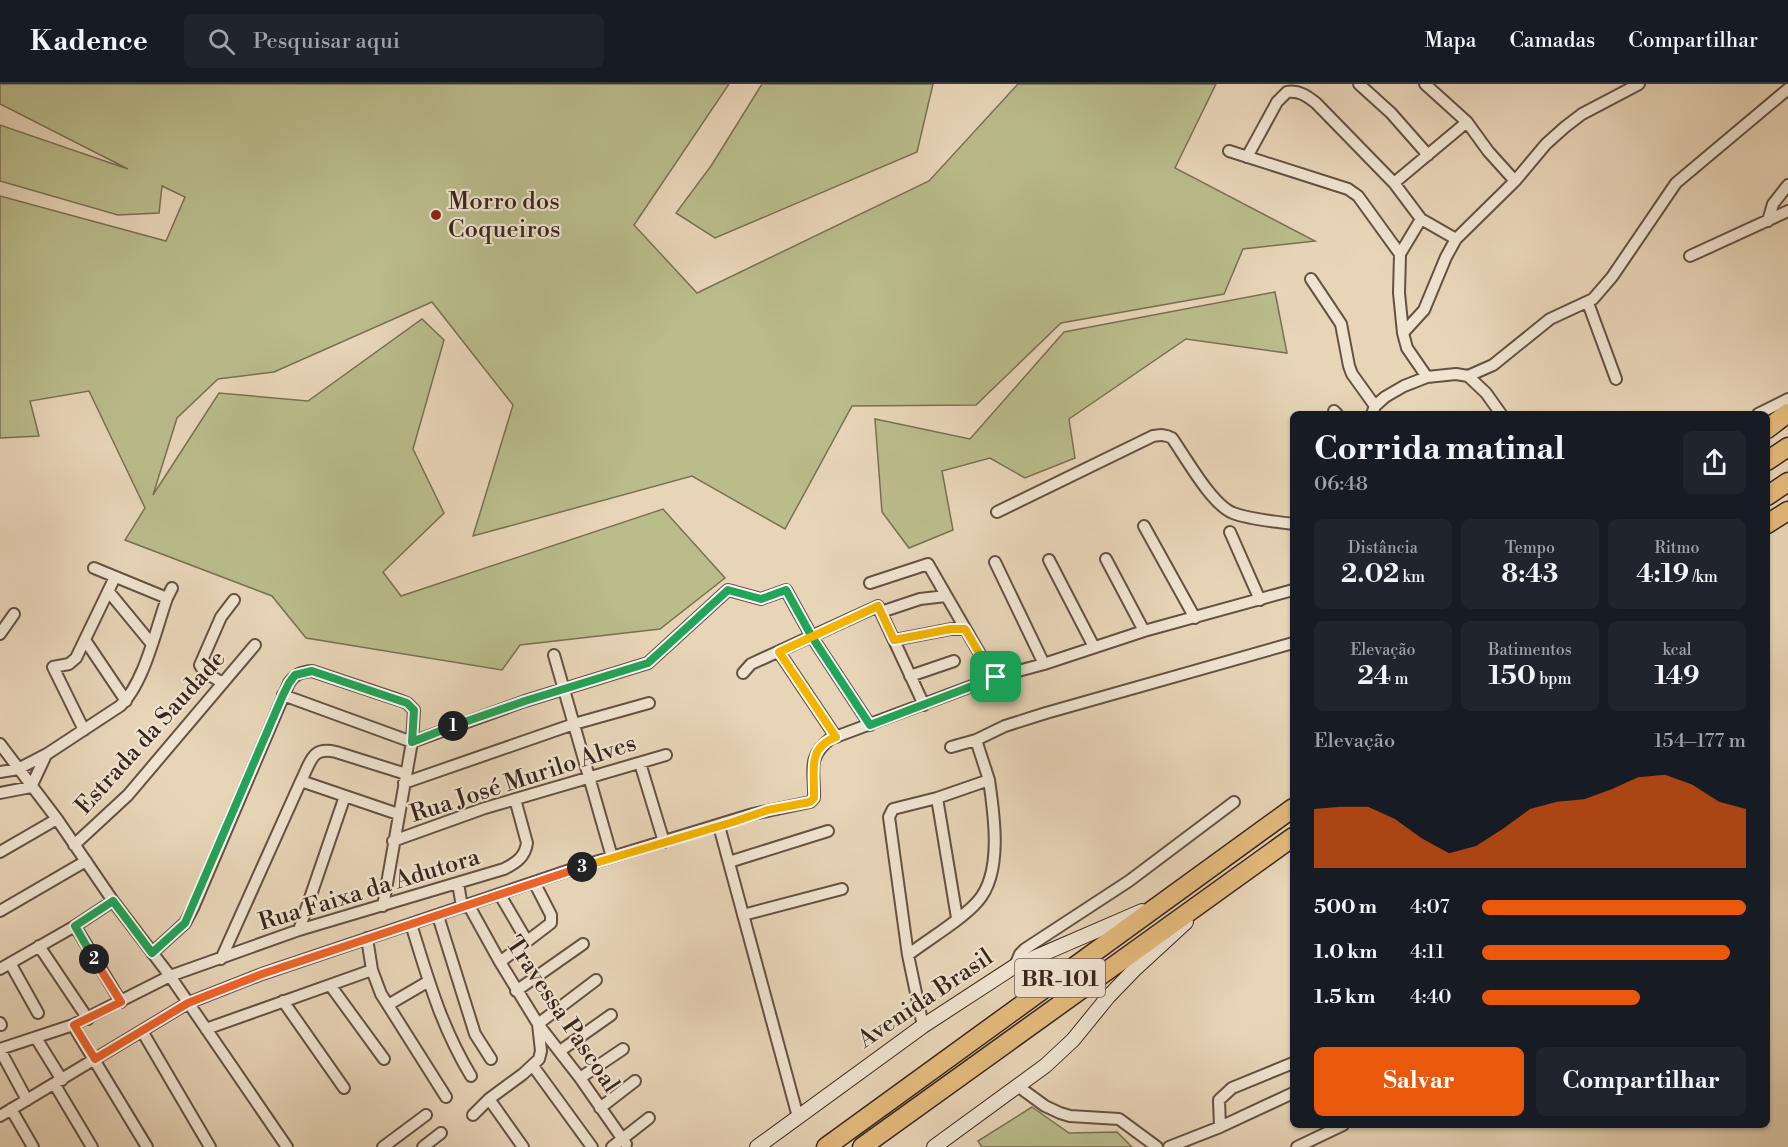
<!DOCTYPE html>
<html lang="pt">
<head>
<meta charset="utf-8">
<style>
	:root { --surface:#171b24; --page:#20242c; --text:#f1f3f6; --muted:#9ea1a6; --line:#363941; --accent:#ea580c }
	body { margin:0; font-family:"Libre Bodoni",serif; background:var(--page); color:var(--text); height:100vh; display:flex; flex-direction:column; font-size:22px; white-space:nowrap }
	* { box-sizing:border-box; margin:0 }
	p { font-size:20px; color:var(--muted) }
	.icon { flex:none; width:33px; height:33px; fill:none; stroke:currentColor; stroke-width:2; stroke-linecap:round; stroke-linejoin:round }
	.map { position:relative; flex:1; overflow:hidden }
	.drawer { position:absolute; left:1290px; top:327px; width:480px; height:717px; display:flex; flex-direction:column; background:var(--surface); border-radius:9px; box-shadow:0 2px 4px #0004 }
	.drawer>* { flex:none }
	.pin { position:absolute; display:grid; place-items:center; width:51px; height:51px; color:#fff; margin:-26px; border-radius:12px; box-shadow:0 3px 9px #0006 }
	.km { position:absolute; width:30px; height:30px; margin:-15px; border-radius:50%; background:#222; color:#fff; font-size:16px; line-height:30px; text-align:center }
	.round { display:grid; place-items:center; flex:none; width:63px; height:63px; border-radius:9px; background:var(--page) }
	.overview { display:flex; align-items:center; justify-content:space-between; height:102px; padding:0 24px }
	h1 { font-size:33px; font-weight:800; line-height:45px }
	.figures { display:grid; grid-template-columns:repeat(3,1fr); gap:9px; height:102px; padding:6px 24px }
	.figures div { display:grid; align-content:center; border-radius:9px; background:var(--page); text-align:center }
	.figures b { font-size:26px; font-weight:800 }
	.figures small { font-size:16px; font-weight:400 }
	.figures p { font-size:16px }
	.chart { height:168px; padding:12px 24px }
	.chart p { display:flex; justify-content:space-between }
	.chart svg { width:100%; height:108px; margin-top:6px; fill:var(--accent); opacity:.7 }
	.action { display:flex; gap:12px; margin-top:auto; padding:12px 24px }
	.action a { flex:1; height:69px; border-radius:9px; background:var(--accent); color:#fff; font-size:24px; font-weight:800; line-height:69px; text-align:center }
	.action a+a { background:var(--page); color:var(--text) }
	ul { padding:0 24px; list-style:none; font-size:20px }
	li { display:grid; grid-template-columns:96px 72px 1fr; align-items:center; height:45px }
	li i { height:15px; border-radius:8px; background:var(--accent) }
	header { display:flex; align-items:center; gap:36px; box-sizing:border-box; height:84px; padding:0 30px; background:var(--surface); border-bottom:2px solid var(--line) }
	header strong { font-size:28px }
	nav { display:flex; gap:33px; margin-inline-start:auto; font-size:21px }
	.search { width:420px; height:54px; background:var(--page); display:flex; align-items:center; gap:15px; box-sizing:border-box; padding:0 21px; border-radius:9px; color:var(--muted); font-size:22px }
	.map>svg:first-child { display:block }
	.green { fill:#babc8c; stroke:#7a7054; stroke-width:1.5 }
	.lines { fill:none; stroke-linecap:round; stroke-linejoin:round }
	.street-casing { stroke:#655144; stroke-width:14 }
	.secondary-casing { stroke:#39251d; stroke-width:16 }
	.highway-casing { stroke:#39251d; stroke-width:21 }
	.street { stroke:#f0e4d1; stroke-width:10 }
	.secondary { stroke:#f0e4d1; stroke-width:14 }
	.highway { stroke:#e4ba7c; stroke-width:18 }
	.split-1-casing { stroke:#fff; stroke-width:12 }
	.split-2-casing { stroke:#fff; stroke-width:12 }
	.split-3-casing { stroke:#fff; stroke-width:12 }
	.split-4-casing { stroke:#fff; stroke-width:12 }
	.split-1 { stroke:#22a559; stroke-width:8 }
	.split-2 { stroke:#22a559; stroke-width:8 }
	.split-3 { stroke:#f0652b; stroke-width:8 }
	.split-4 { stroke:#f5b400; stroke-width:8 }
	.poi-dot { fill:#8f2418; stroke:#f0e4d1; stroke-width:2 }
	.labels { text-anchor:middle; stroke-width:4.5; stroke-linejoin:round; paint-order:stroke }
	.shield { fill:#f0e4d1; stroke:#705e53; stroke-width:1.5 }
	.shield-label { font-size:22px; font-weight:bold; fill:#39251d }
	.poi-label { font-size:24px; fill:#39251d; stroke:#f0e4d1; text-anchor:start }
	.street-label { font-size:24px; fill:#39251d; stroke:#f0e4d1 }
</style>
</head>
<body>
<header>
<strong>Kadence</strong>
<div class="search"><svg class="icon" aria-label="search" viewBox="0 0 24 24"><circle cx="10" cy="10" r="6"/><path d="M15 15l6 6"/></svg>Pesquisar aqui</div>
<nav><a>Mapa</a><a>Camadas</a><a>Compartilhar</a></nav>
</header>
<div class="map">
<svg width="1788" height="1063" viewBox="0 0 1788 1063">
	<rect width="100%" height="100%" fill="#e8d5b8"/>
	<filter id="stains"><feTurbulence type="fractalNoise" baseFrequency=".00333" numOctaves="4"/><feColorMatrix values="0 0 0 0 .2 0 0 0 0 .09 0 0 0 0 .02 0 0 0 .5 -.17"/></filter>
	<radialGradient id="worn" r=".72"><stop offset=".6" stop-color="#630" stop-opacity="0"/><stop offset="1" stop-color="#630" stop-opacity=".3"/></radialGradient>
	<!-- green -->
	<path class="green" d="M0 0H729L634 141 697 209 929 97 1018 0H1216L1175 84 1315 157 1243 165 1224 210 1061 239 976 321 852 322 785 445 692 392 473 452 513 321 432 218 274 288 218 295 177 334 153 411 219 309 308 317 422 235 444 256 413 365 444 429 383 488 401 512 663 425 725 494 660 545 520 561 502 586 306 554 272 512 125 456 145 424 89 307 30 317 39 352 0 354V112L166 157 185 113 162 102 159 129 118 131 0 97V41L128 85 0 20Z
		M762 0H933L917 68 715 154 676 129 711 82Z
		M1275 208 1287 269 1186 255 1069 335 1075 374 1025 394 990 374 942 387 953 446 909 464 882 428 875 335 970 355 1064 248Z
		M1032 1023 1069 1049 1117 1048 1132 1063H982L978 1057Z"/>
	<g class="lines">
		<!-- street casing -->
		<g class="street-casing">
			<path id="street" d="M1359 0 1391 29 1428 71
				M1425 0 1467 38 1488 67 1515 97
				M1229 67 1348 105 1358 112 1400 170
				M1247 73 1277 18 1287 8C1299 6 1307 12 1316 19L1394 99 1421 135 1456 155
				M1394 99 1467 38
				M1421 135 1400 170 1399 209 1403 249 1407 264 1427 293
				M1768 137 1773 120 1788 101
				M1690 172 1788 127
				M1311 195 1341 240 1349 282 1352 290 1375 322
				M1588 219 1616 295
				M1403 249 1424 226 1446 173 1456 155 1515 97 1546 60 1565 43 1582 30 1639 0
				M1468 292 1486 309 1501 330
				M1334 327 1337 330
				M1372 330 1375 322 1385 313 1404 302 1427 293 1456 290 1468 292 1493 281 1550 235 1593 215 1612 193 1676 99 1788 5
				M1758 330 1788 315
				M997 428 1153 352C1160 351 1165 350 1172 354 1186 374 1212 421 1233 429 1251 436 1274 437 1293 440
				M1144 442 1195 534
				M1230 448 1260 516
				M1106 475 1144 547
				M1049 476 1094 563
				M995 478 1044 580
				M94 484 167 514
				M870 499 928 480 988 584 996 593 1044 580 1144 547 1293 506
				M109 508 151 559
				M881 528 920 515 946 512
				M0 550 14 530
				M85 556 126 617
				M894 556 951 545H965
				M779 568 836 653
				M554 571 612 773
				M743 589 751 580 878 522 924 621
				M910 592 954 577
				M223 599 204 588 200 581 221 533 234 516
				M283 611 412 658 525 617 648 579 728 506 761 515 786 506 812 553 870 641
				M84 646 53 583 69 580 76 574 115 493
				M0 660 57 735 113 817 170 892 287 1063
				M951 663 976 656 1005 642 1046 629 1293 559
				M640 679 664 758
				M0 688 18 685 47 670 120 622C144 600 156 545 167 514L172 504
				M301 697 398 730
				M404 699 574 640 649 619
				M0 709 31 703 46 671
				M937 714 957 834
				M719 742 798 1033
				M393 757 485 724 666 671
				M74 761 128 711 255 561
				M0 768 57 735
				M729 778 828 747
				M458 799 462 823
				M500 811 527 857
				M469 822 500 878 538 940 580 994 626 1060
				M0 827 86 777
				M743 831 842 805
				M438 832 475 950 491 975
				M411 840C428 895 441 942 471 992
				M75 842 121 918
				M299 846 345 712
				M367 854 372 886 381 910 446 1013
				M39 862 88 935
				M152 869 185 839 193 824 289 599C295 590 301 588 312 587L399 616 407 619 414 626 412 658 383 822
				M908 871C927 856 963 835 978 817 1003 789 994 730 989 696
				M221 875 301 697C311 678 311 662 336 668L406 690
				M500 878 551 839V831L535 800
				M10 879 38 929
				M1015 882 1020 870 1025 865 1129 797 1234 718
				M0 885 75 842 113 817
				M330 901 384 975
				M516 907 583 860
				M283 917 344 1004
				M388 921 429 897
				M0 939 1 941
				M73 941 147 1063
				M923 942 908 871 889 733 893 725 937 714 989 696 976 656
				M206 945 372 886
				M142 947 210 1063
				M36 954 62 996
				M0 965 73 941 170 892 299 846 504 785C516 779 525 773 527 759L515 715
				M0 966 27 1016
				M560 967 611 931
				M533 982 592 1063
				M580 994 623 965
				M55 1001 92 1063
				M1019 1003 1045 1022 1060 1029 1070 1032 1119 1035 1157 1063
				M489 1015 523 1063
				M600 1024 635 997
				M11 1025 33 1063
				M473 1031 489 1015 523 990 539 975 541 967 538 940 596 896
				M0 1032 188 919 262 890 576 784 753 730 810 718 814 714C815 686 806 675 830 655L996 593
				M1220 1043 1219 1016 1232 1004 1293 979
				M383 1063 426 1031
				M423 1063 441 1049
				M612 1063 649 1034
				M1169 1063 1220 1043 1293 1009
				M1297 1063 1343 1041"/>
		</g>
		<!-- secondary casing -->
		<g class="secondary-casing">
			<path id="secondary" d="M757 1063 923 942 1015 882 1142 827
				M934 1063 1045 982 1073 956 1108 913 1136 884 1186 838"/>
		</g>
		<!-- highway casing -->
		<g class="highway-casing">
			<path id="highway" d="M1767 345 1788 329
				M1767 377 1788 363
				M1767 412 1788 398
				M1767 440 1788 427
				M826 1063 1293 724
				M862 1063 1293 753"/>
		</g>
		<!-- street -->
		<use href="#street" class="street"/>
		<!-- secondary -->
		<use href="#secondary" class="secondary"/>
		<!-- highway -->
		<use href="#highway" class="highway"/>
	</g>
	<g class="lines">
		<!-- split-1 casing -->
		<g class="split-1-casing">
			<path id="split-1" d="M453 642 525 617 648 579 728 506 761 515 786 506 812 553 870 641 996 593"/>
		</g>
		<!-- split-2 casing -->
		<g class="split-2-casing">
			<path id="split-2" d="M94 875 75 842 113 817 152 869 185 839 283 611 289 599 295 591 312 587 407 619 414 626 412 658 453 642"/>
		</g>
		<!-- split-3 casing -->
		<g class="split-3-casing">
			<path id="split-3" d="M94 875 121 918 74 941 95 975 188 919 262 890 582 783"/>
		</g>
		<!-- split-4 casing -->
		<g class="split-4-casing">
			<path id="split-4" d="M582 783 733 738 768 726 810 718 814 714C815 689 806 664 836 653L779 568 878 522 894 556 951 545H965L988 584 996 593"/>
		</g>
		<!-- split-1 -->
		<use href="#split-1" class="split-1"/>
		<!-- split-2 -->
		<use href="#split-2" class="split-2"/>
		<!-- split-3 -->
		<use href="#split-3" class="split-3"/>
		<!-- split-4 -->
		<use href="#split-4" class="split-4"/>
	</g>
	<!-- markers -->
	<circle class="poi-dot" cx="436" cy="131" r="6"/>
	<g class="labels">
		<!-- shield labels -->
		<rect class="shield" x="1015" y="875" width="90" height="38" rx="4.5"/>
		<g class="shield-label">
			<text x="1060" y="902">BR-101</text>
		</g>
		<!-- poi labels -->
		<g class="poi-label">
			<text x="448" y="125">Morro dos<tspan x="448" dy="28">Coqueiros</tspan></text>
		</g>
		<!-- street labels -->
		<g class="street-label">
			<text transform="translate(150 648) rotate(-48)" y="8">Estrada da Saudade</text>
			<text transform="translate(523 694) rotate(-18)" y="8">Rua José Murilo Alves</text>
			<text transform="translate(369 805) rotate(-17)" y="8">Rua Faixa da Adutora</text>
			<text transform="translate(925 914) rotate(-34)" y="8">Avenida Brasil</text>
			<text transform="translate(563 930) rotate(56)" y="8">Travessa Pascoal</text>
		</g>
	</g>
	<rect width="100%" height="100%" filter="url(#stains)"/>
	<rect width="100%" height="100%" fill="url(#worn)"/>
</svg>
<div class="pin" style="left:996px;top:593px;background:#1e9e55"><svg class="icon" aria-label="arrive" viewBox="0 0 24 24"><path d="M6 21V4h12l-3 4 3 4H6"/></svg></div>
<b class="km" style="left:453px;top:642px">1</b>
<b class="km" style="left:94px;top:875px">2</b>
<b class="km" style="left:582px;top:783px">3</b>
<section class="drawer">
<div class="overview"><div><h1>Corrida matinal</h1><p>06:48</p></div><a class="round"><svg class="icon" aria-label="share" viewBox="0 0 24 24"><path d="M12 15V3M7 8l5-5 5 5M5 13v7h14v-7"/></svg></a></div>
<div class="figures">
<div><p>Distância</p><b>2.02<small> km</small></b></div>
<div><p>Tempo</p><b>8:43</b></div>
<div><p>Ritmo</p><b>4:19<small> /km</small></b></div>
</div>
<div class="figures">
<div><p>Elevação</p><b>24<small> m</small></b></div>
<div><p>Batimentos</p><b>150<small> bpm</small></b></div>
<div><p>kcal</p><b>149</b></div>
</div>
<div class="chart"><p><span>Elevação</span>154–177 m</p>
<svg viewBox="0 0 160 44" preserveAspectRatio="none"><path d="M0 44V20L10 19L20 19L30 24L40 32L50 38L60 35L70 28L80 20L90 17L100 16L110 12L120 7L130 6L140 10L150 17L160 20V44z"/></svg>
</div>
<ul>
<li><b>500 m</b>4:07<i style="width:100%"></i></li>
<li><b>1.0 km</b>4:11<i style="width:94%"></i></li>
<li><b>1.5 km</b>4:40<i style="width:60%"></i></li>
</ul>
<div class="action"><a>Salvar</a><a>Compartilhar</a></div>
</section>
</div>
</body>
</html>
